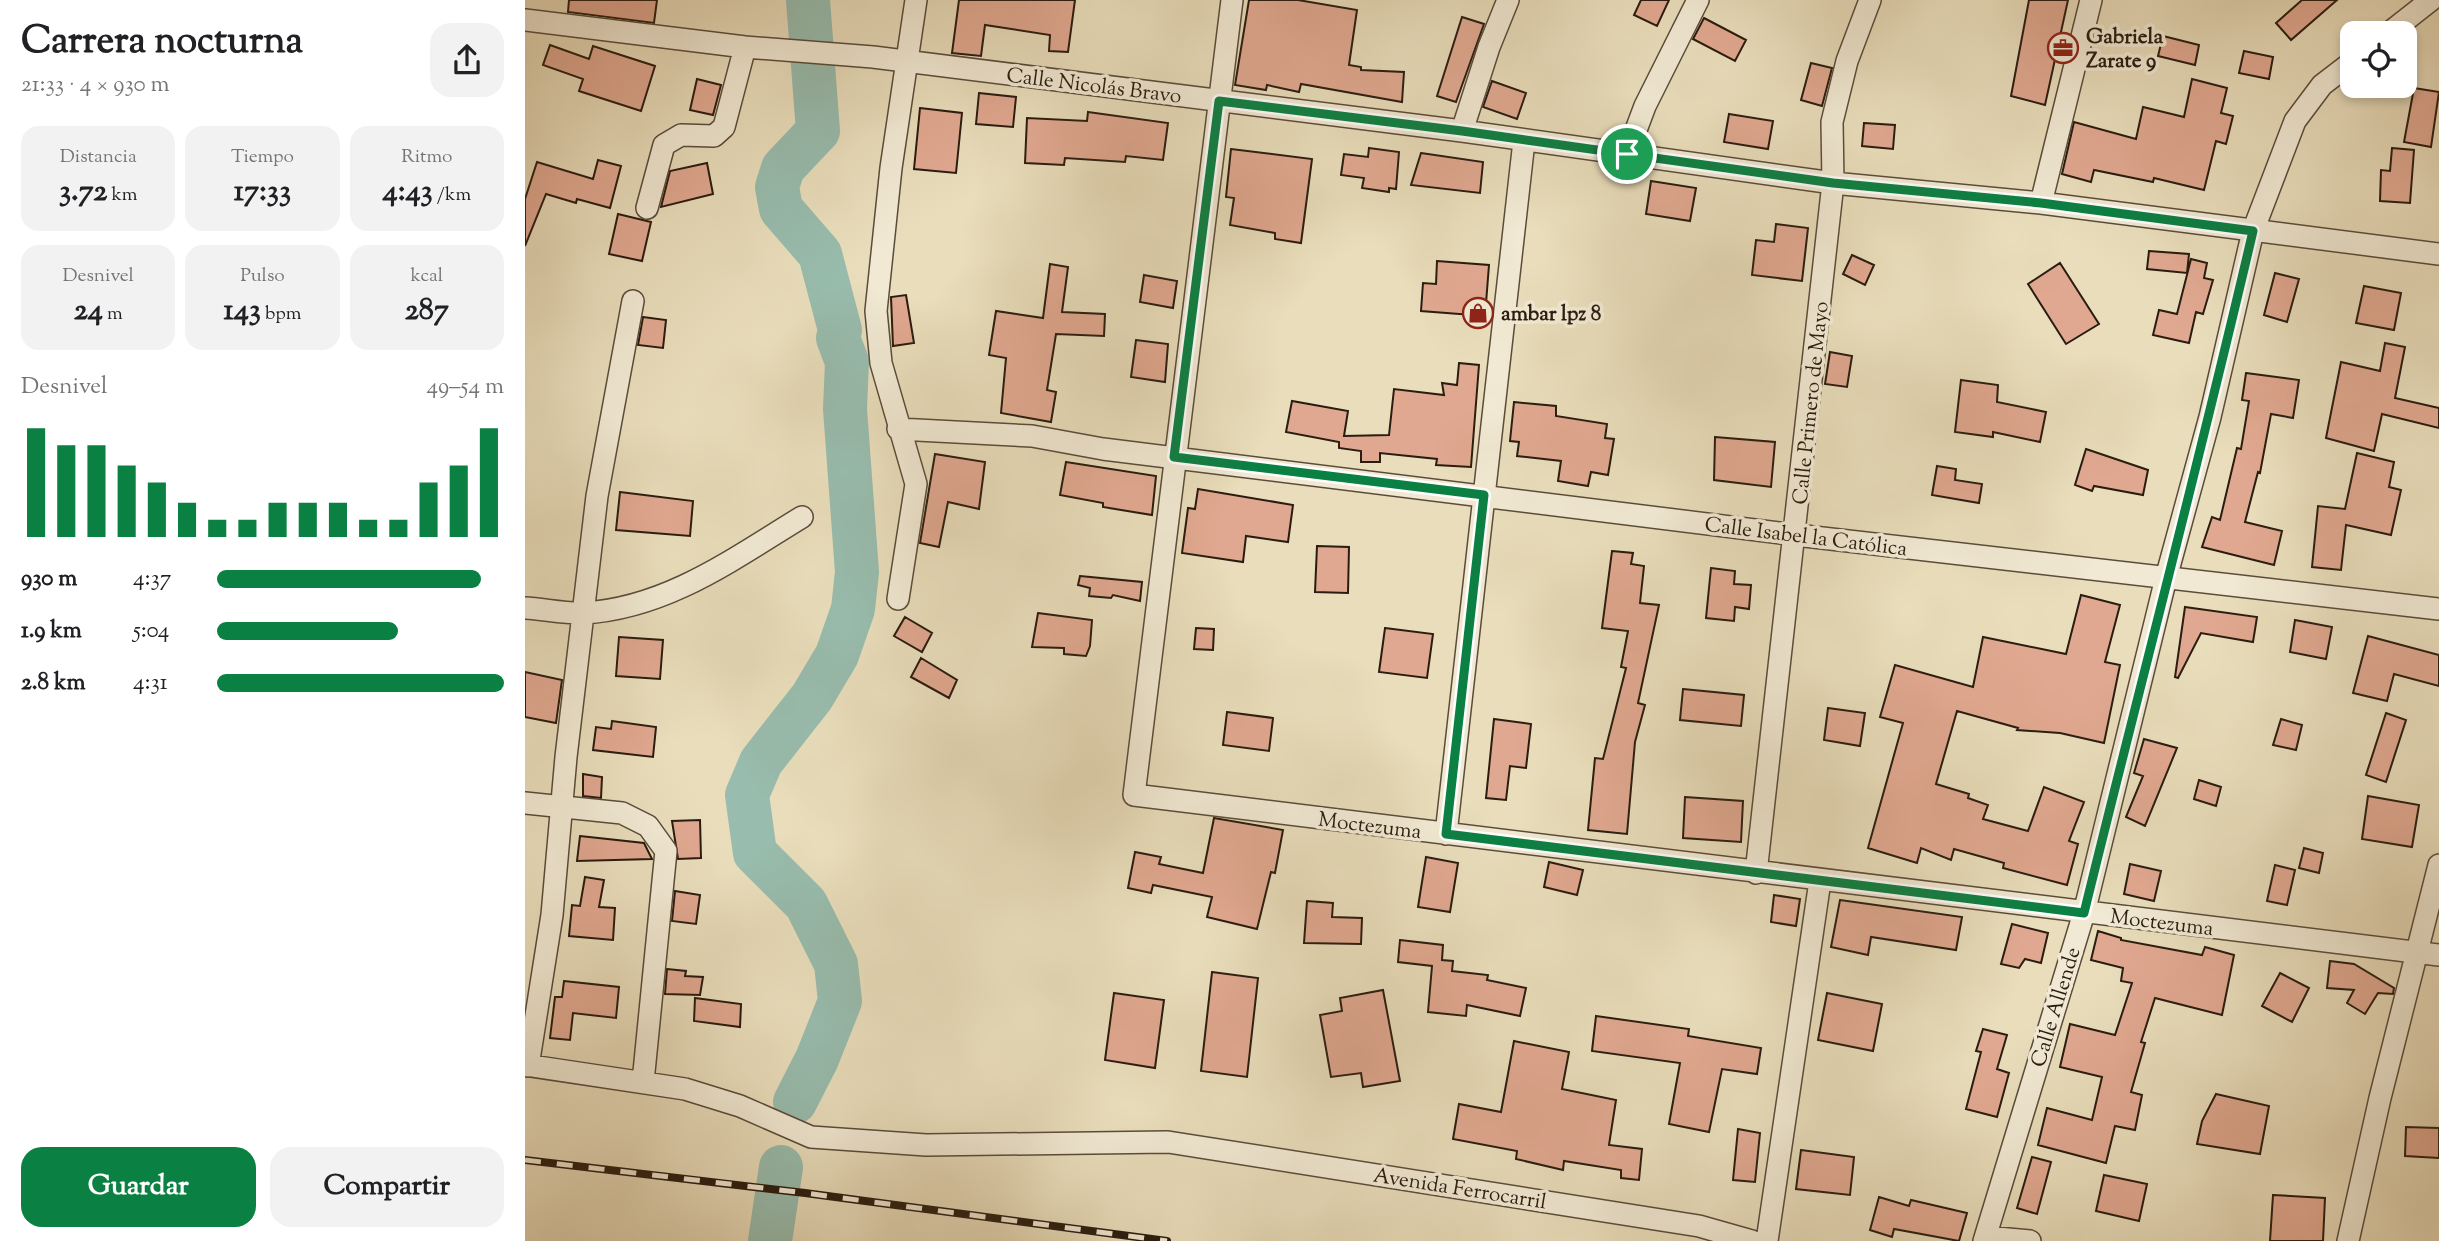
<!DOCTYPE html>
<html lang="es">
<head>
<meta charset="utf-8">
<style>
	:root { --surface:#fff; --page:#f2f2f2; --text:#202124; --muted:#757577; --accent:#0b8043 }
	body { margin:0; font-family:"Sorts Mill Goudy",serif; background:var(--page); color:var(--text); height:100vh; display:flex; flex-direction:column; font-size:26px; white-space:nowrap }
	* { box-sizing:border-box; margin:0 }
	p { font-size:23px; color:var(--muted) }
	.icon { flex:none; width:38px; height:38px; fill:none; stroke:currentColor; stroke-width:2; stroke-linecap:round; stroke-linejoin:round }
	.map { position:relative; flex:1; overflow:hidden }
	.sheet { display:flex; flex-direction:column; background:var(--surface); width:525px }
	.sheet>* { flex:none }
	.buttons { position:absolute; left:1815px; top:21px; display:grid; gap:14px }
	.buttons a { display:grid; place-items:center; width:77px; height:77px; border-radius:14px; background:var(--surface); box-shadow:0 4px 10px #0003; font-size:35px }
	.pin { position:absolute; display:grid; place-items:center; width:60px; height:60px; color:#fff; margin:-30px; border:4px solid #fff; border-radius:50%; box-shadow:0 2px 7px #0007 }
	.round { display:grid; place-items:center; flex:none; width:74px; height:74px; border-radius:21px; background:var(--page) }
	.headline { display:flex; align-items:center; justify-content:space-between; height:119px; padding:0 21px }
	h1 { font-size:38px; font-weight:800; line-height:52px }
	.figures { display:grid; grid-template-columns:repeat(3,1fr); gap:10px; height:119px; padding:7px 21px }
	.figures div { display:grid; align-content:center; border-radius:18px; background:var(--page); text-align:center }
	.figures b { font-size:30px; font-weight:800 }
	.figures small { font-size:19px; font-weight:400 }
	.figures p { font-size:19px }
	.chart { height:196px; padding:14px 21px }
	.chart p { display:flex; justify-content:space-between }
	.chart svg { width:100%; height:126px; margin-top:7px; stroke:var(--accent); stroke-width:6 }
	.button { display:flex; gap:14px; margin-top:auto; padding:14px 21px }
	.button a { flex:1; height:80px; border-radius:21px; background:var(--accent); color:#fff; font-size:28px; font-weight:800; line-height:80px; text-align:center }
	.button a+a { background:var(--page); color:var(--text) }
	ul { padding:0 21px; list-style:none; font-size:23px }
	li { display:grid; grid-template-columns:112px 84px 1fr; align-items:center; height:52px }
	li i { height:18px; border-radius:9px; background:var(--accent) }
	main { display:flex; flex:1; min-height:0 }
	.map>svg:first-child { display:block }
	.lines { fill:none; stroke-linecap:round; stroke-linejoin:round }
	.river { stroke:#98bcad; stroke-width:44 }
	.building { fill:#e0a890; stroke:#2a1c10; stroke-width:2 }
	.minor-casing { stroke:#5a4c3b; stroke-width:24 }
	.minor { stroke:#f1e9d3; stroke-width:21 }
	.rail-casing { stroke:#2a1c10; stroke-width:8 }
	.rail { stroke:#f1e9d3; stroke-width:5; stroke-dasharray:16; stroke-linecap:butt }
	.route-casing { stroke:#fff; stroke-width:14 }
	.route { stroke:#0b8043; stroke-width:9 }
	.labels { text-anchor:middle; stroke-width:7; stroke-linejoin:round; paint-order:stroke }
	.poi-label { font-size:21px; font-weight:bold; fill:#2a1c10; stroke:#f1e9d3; text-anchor:start }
	.street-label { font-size:21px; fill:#2a1c10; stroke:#f1e9d3 }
</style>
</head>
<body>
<main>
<section class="sheet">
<div class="headline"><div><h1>Carrera nocturna</h1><p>21:33 · 4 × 930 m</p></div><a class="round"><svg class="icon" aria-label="share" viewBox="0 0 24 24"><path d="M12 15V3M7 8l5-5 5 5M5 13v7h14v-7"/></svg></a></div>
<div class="figures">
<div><p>Distancia</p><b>3.72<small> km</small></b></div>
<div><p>Tiempo</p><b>17:33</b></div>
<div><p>Ritmo</p><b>4:43<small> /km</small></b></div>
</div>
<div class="figures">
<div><p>Desnivel</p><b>24<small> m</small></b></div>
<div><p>Pulso</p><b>143<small> bpm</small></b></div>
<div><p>kcal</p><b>287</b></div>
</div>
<div class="chart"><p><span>Desnivel</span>49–54 m</p>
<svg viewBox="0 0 160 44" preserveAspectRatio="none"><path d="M5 44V6M15 44V12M25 44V12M35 44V19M45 44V25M55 44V32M65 44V38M75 44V38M85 44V32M95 44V32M105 44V32M115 44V38M125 44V38M135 44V25M145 44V19M155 44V6"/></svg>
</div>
<ul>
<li><b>930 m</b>4:37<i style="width:92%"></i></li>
<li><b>1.9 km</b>5:04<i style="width:63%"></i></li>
<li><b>2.8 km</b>4:31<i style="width:100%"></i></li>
</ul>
<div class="button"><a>Guardar</a><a>Compartir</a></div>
</section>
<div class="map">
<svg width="1914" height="1241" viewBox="0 0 1914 1241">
	<rect width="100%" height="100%" fill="#e9ddbb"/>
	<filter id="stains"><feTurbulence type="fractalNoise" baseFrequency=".00286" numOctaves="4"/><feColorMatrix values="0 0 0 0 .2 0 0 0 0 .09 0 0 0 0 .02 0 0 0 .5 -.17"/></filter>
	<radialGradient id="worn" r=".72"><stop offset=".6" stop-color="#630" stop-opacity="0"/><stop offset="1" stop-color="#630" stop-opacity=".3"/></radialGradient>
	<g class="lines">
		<!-- river -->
		<path class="river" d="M270 1102 292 1059 315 1001 311 964 281 904 230 853 222 795 236 762 287 697 312 655 328 609 332 572 320 409 322 362 313 338 315 330 295 254 256 209 252 187 258 168 293 131 283 0
			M245 1241 256 1167"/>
	</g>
	<!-- building -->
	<path class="building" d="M44 0H132L129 23 43 12Z
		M434 0H550L543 52 524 51 525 35 460 25 456 56 427 53Z
		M724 0H773L832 10 824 65 836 67V70L879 72 877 102 776 84 774 92 742 85 741 90 710 85Z
		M1116 0H1144L1132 26 1109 15Z
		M1504 0H1543L1520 105 1486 96Z
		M1777 0H1812L1766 40 1751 23Z
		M937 17 959 24 931 102 912 96Z
		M1179 18 1221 40 1210 61 1168 39Z
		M1638 36 1674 45 1670 65 1633 56Z
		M25 45 64 59 68 46 130 66 116 111 54 91 58 79 18 65Z
		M1719 51 1748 57 1744 79 1714 73Z
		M1286 63 1307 68 1297 106 1276 100Z
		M172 79 196 85 188 115 165 110Z
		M1667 79 1702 88 1696 113 1708 116 1701 144 1691 141 1679 190 1629 178 1628 182 1569 170 1566 182 1537 174 1549 122 1611 139 1618 107 1659 117Z
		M967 81 1001 93 992 119 958 107Z
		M1889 88 1914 92 1906 147 1879 142Z
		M454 93 491 97 488 127 451 124Z
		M395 108 437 113 431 173 389 169Z
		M563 112 643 123 638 160 601 156 600 162 540 158 539 165 500 163 502 118 562 121Z
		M1204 114 1248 121 1243 149 1199 142Z
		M1339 123 1370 125 1368 149 1337 146Z
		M844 148 874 152 871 189 864 188V192L837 188 839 178 816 175 819 154 843 157Z
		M1867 148 1889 150 1885 203 1855 201 1856 170 1865 171Z
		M706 149 787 159 776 243 750 239V233L705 225 709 198 701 197Z
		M896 153 958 162 955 193 886 185Z
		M73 160 96 166 85 208 52 199 51 203 21 194 0 246V199L12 162 68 179Z
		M182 163 188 194 136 207 145 171Z
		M1126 181 1171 188 1165 221 1121 214Z
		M93 214 126 222 117 261 84 254Z
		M1251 224 1283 228 1277 281 1227 275 1231 240 1249 242Z
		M1624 251 1664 254 1662 273 1622 269Z
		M1327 255 1349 265 1340 285 1318 274Z
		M1666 259 1682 263 1679 278 1688 280 1678 314 1671 312 1664 343 1628 335 1634 310 1652 314Z
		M912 261 964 265 960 316 896 311 898 283 911 284Z
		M1535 263 1574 324 1541 344 1503 284Z
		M525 264 543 267 537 312 580 314 579 336 531 334 522 390 531 392 526 422 476 413 481 358 464 355 471 311 518 318Z
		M1750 273 1774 279 1762 322 1739 315Z
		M619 275 652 281 648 308 615 302Z
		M1839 286 1876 293 1869 330 1831 323Z
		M381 295 389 343 368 346 366 297Z
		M118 317 141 320 138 348 113 345Z
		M611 340 643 344 640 382 606 377Z
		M1860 343 1880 347 1870 398 1914 408V428L1857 414 1849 451 1801 438 1816 362 1855 371Z
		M1305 352 1327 356 1322 387 1300 384Z
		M934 363 954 365 946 467 911 465 912 459 855 453V462H836V451L814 448V442L761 432 767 401 823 411 819 436 864 435 869 389 919 395 917 383 932 385Z
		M1721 373 1774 380 1768 418 1746 414 1735 473 1733 472 1720 522 1757 531 1749 565 1677 547 1687 517 1695 520 1712 448 1716 449 1724 401 1717 400Z
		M1436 380 1473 385 1472 402 1521 412 1515 442 1468 432V437L1430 432Z
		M989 402 1031 406V416L1082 424 1080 438 1089 439 1083 475 1066 472 1063 486 1033 481 1036 461 992 456 994 442 985 441Z
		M1190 437 1250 442 1246 487 1189 480Z
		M1561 449 1623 470 1618 495 1569 486 1567 491 1550 485Z
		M1832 453 1869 462 1864 487 1876 490 1866 535 1821 525 1816 570 1787 567 1793 506 1820 509Z
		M410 454 460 462 454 509 423 502 414 547 395 543Z
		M541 462 631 476 627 515 578 507V503L535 495Z
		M1412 466 1431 469 1430 480 1457 484 1454 503 1407 495Z
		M673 489 768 505 763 542 721 536 718 562 657 553 663 508 670 509Z
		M95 492 168 501 165 536 91 530Z
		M792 546 824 547 823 593 790 592Z
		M1087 551 1108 553 1106 564 1119 566 1115 603 1134 605 1113 703 1120 705 1110 742 1102 834 1063 830 1070 758 1078 759 1101 668 1096 667 1103 631 1077 628Z
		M1186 568 1210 571 1209 584 1226 585 1224 609 1210 607 1209 621 1181 618Z
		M555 576 617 582 615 601 588 595 586 598 564 596 565 588 553 585Z
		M1556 595 1595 605 1580 662 1595 665 1579 743 1535 733 1492 730 1493 728 1432 711 1411 784 1444 794 1443 798 1463 805 1458 819 1503 831 1519 787 1559 802 1544 841 1553 844 1542 885 1478 868 1479 863 1429 849 1426 860 1396 848 1392 863 1343 848 1378 723 1355 717 1370 665 1448 687 1458 637 1541 654Z
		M1660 607 1732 617 1728 642 1676 633 1653 678 1650 677Z
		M513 613 567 620 565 646 561 656 539 654V648L507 647Z
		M380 617 407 633 397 652 369 636Z
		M1770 620 1807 627 1801 659 1765 652Z
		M671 628 689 629 688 650 669 649Z
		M860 628 908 634 902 678 854 672Z
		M1843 636 1914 655V686L1869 674 1862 701 1828 693Z
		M94 637 138 640 135 679 91 676Z
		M396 658 432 680 424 698 386 677Z
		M0 672 37 680 31 723 0 717Z
		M1158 689 1219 695 1216 726 1155 720Z
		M1303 708 1340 713 1335 746 1299 740Z
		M702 712 748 718 744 751 698 745Z
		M1861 713 1881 720 1861 782 1841 775Z
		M969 719 1006 724 1001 768 985 766 981 800 961 798Z
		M1756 719 1777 725 1771 750 1748 745Z
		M87 721 131 727 128 757 68 750 71 727 86 729Z
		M1619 739 1652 748 1620 826 1601 817 1618 776 1609 773Z
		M58 774 77 777 76 798 58 796Z
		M1674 780 1696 787 1691 806 1669 799Z
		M1843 796 1894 805 1887 847 1837 839Z
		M1160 797 1218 801 1216 842 1158 838Z
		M689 818 758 830 750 873 746 872 732 929 682 917 687 897 628 885 626 893 603 888 610 852 636 857 634 864 678 873Z
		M175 820 176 858 153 859 147 821Z
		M55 836 119 843 127 859 52 861Z
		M1779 848 1798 853 1794 873 1774 868Z
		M901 857 933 863 925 912 893 907Z
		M1024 862 1058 870 1052 895 1019 887Z
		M1605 864 1636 871 1629 901 1599 894Z
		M1750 865 1770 870 1762 905 1742 901Z
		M60 877 79 880 74 907 90 908 88 940 44 936 47 905 55 906Z
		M150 891 175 895 171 924 147 921Z
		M1249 895 1275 899 1271 926 1246 922Z
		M1315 900 1437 917 1431 950 1346 937 1343 955 1306 947Z
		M782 901 808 903 807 917 837 918 836 944 779 943Z
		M1487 924 1523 933 1516 963 1500 959 1494 968 1476 964Z
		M1573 931 1596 938V940L1677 955 1680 947 1709 955 1697 1015 1630 998 1616 1042 1620 1043 1606 1092 1617 1095 1610 1130 1590 1126 1581 1163 1513 1145 1522 1108 1567 1120 1577 1077 1535 1067 1545 1024 1590 1035 1607 983 1596 981 1598 968 1566 960Z
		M875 940 918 945 917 960 928 961 927 971 963 975 962 980 1001 988 995 1016 942 1005 941 1016 903 1012 907 966 873 962Z
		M1805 961 1829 964 1869 988 1868 994 1853 993 1840 1014 1822 1003 1829 990 1802 988Z
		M142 969 161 971 160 976 178 977 175 995 140 994Z
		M687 972 733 978 722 1077 676 1071Z
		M1755 973 1784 988 1767 1022 1737 1006Z
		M39 981 94 987 91 1018 48 1013 45 1040 25 1038 30 997H37Z
		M858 990 875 1081 838 1087 836 1073 806 1077 795 1015 817 1011 815 998Z
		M589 993 639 1000 630 1068 580 1060Z
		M1302 993 1357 1004 1348 1051 1293 1040Z
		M170 998 216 1004 215 1027 169 1021Z
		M1071 1016 1164 1029 1163 1036 1236 1048 1232 1074 1197 1069 1184 1132 1144 1124 1155 1063 1067 1051Z
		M1458 1029 1482 1035 1472 1069 1484 1073 1472 1117 1441 1109 1456 1052 1451 1051Z
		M989 1041 1044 1052 1037 1089 1091 1100 1084 1145 1117 1149 1114 1180 1096 1178V1170L1039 1161 1038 1170 991 1159 992 1151 928 1139 934 1104 976 1112Z
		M1691 1094 1744 1106 1735 1154 1672 1144 1677 1121Z
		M1881 1127 1914 1128V1158L1880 1156Z
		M1213 1129 1235 1133 1230 1182 1208 1180Z
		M1276 1150 1329 1157 1325 1195 1271 1189Z
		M1507 1157 1526 1162 1512 1214 1492 1208Z
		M1579 1175 1622 1184 1614 1221 1571 1211Z
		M1748 1195 1800 1198 1798 1241H1745Z
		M1354 1197 1384 1206 1386 1200 1442 1213 1434 1241 1369 1229 1367 1237 1345 1230Z"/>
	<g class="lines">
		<!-- minor casing -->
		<g class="minor-casing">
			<path id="minor" d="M707 0 609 795 1914 955
				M0 20 220 47 348 57 937 131 1308 183 1516 203 1914 254
				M1864 33 1906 0
				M937 131 964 47 983 0
				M1102 154 1120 106 1173 0
				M1516 203 1566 0
				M122 208 139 145 156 135 189 136 199 127 220 47
				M373 429 507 436 578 449 1271 535 1914 609
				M373 599 391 484 356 363 351 311 366 168 391 0
				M0 608C19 609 40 614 59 613 142 608 208 559 277 517
				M0 803 97 813 123 826 141 851 118 1082
				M921 834 999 141
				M1231 873 1308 183 1307 122 1322 61 1345 0
				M0 1065 160 1089 215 1106 286 1137 401 1145 643 1142 1174 1226 1227 1241
				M3 1066 27 915 41 757 72 496 108 301
				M1461 1237 1505 1241
				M1242 1241 1295 881
				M1459 1241 1559 913 1641 578 1685 417 1728 231 1770 121 1797 85 1827 62
				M1823 1241 1855 1098 1914 865"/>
		</g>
		<!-- minor -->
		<use href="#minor" class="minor"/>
		<!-- rail casing -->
		<g class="rail-casing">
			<path id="rail" d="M0 1160 280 1193 642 1241"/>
		</g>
		<!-- rail -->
		<use href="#rail" class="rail"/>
	</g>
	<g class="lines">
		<!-- route casing -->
		<g class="route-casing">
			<path id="route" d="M694 101 937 131 1308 183 1516 203 1728 231C1675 459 1615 685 1559 913L921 834 959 495 649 457Z"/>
		</g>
		<!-- route -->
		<use href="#route" class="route"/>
	</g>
	<!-- icons -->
	<defs>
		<g id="office-ring" transform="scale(1.575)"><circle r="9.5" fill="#f1e9d3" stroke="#8f2418" stroke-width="1.5"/><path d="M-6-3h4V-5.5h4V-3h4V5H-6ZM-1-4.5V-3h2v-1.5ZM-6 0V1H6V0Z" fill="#8f2418"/></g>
		<g id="shop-ring" transform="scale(1.575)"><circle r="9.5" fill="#f1e9d3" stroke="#8f2418" stroke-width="1.5"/><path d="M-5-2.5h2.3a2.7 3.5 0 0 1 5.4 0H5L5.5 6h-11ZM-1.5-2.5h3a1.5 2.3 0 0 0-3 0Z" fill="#8f2418"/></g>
	</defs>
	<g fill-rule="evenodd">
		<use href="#office-ring" x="1538" y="48"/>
		<use href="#shop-ring" x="953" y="313"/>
	</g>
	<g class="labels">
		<!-- poi labels -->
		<g class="poi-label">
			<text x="1561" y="43">Gabriela<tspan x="1561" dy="24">Zarate 9</tspan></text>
			<text x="976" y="320">ambar lpz 8</text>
		</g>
		<!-- street labels -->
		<g class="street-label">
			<text transform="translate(569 85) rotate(7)" y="7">Calle Nicolás Bravo</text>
			<text transform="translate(1285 403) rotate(-84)" y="7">Calle Primero de Mayo</text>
			<text transform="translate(1281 536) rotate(7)" y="7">Calle Isabel la Católica</text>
			<text transform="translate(845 825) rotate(7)" y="7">Moctezuma</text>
			<text transform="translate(1637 922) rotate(7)" y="7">Moctezuma</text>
			<text transform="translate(1530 1007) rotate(-73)" y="7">Calle Allende</text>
			<text transform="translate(935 1188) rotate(9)" y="7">Avenida Ferrocarril</text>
		</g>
	</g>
	<rect width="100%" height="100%" filter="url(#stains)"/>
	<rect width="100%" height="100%" fill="url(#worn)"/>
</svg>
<div class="buttons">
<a><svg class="icon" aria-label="locate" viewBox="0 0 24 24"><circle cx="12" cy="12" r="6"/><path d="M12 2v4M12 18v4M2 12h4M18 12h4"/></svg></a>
</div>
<div class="pin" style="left:1102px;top:154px;background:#1e9e55"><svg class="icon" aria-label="arrive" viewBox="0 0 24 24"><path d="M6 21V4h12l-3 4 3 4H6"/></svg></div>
</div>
</main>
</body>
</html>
